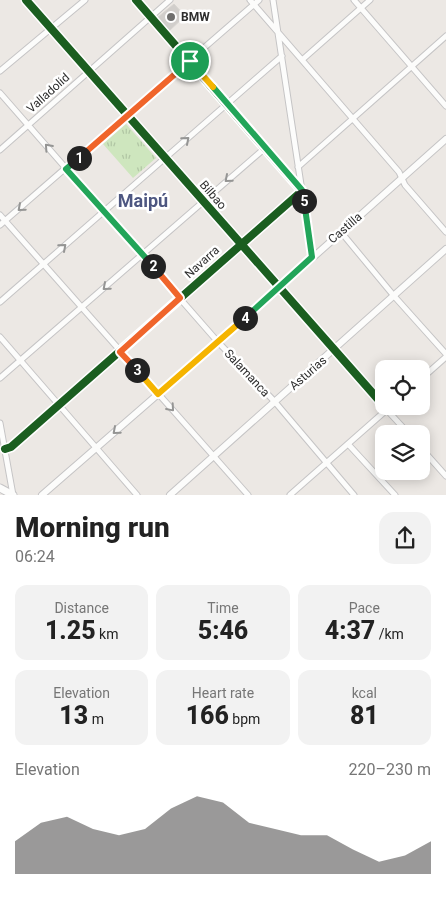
<!DOCTYPE html>
<html lang="en">
<head>
<meta charset="utf-8">
<style>
	:root { --surface:#fff; --page:#f2f2f2; --text:#222; --muted:#767676; --accent:#706f6e }
	body { margin:0; font-family:Roboto,sans-serif; background:var(--page); color:var(--text); height:100vh; display:flex; flex-direction:column; font-size:19px; white-space:nowrap }
	* { box-sizing:border-box; margin:0 }
	p { font-size:16px; color:var(--muted) }
	.icon { flex:none; width:28px; height:28px; fill:none; stroke:currentColor; stroke-width:2; stroke-linecap:round; stroke-linejoin:round }
	.map { position:relative; height:495px; overflow:hidden }
	.panel { display:flex; flex-direction:column; background:var(--surface); flex:1 }
	.panel>* { flex:none }
	.tools { position:absolute; left:375px; top:360px; display:grid; gap:10px }
	.tools a { display:grid; place-items:center; width:55px; height:55px; border-radius:10px; background:var(--surface); box-shadow:0 2px 12px #0003; font-size:25px }
	.pin { position:absolute; display:grid; place-items:center; width:42px; height:42px; color:#fff; margin:-21px; border:2px solid #fff; border-radius:50%; box-shadow:0 1px 5px #0007 }
	.km { position:absolute; width:25px; height:25px; margin:-12px; border-radius:50%; background:#222; color:#fff; font-size:14px; line-height:25px; text-align:center }
	.round { display:grid; place-items:center; flex:none; width:52px; height:52px; border-radius:15px; background:var(--page) }
	.overview { display:flex; align-items:center; justify-content:space-between; height:85px; padding:0 15px }
	h1 { font-size:28px; font-weight:800; line-height:38px }
	.stats { display:grid; grid-template-columns:repeat(3,1fr); gap:8px; height:85px; padding:5px 15px }
	.stats div { display:grid; align-content:center; border-radius:12px; background:var(--page); text-align:center }
	.stats b { font-size:25px; font-weight:800 }
	.stats small { font-size:14px; font-weight:400 }
	.stats p { font-size:14px }
	.chart { height:140px; padding:10px 15px }
	.chart p { display:flex; justify-content:space-between }
	.chart svg { width:100%; height:90px; margin-top:5px; fill:var(--accent); opacity:.7 }
	.map>svg:first-child { display:block }
	.park { fill:url(#park-tufts) }
	.building { fill:#d1cecb; stroke:#d7d4d0 }
	.lines { fill:none; stroke-linecap:round; stroke-linejoin:round }
	.minor-casing { stroke:#c5c4c5; stroke-width:7 }
	.tertiary-casing { stroke:#c5c4c5; stroke-width:8 }
	.secondary-casing { stroke:#c5c4c5; stroke-width:9 }
	.minor { stroke:#fcfcfb; stroke-width:5 }
	.tertiary { stroke:#fcfcfb; stroke-width:6 }
	.secondary { stroke:#fcfcfb; stroke-width:7 }
	.cycleway-casing { stroke:#fff; stroke-width:11 }
	.cycleway { stroke:#1b5e20; stroke-width:8 }
	.oneway { stroke:#959594 }
	.split-1-casing { stroke:#fff; stroke-width:10 }
	.split-2-casing { stroke:#fff; stroke-width:10 }
	.split-3-casing { stroke:#fff; stroke-width:10 }
	.split-4-casing { stroke:#fff; stroke-width:10 }
	.split-5-casing { stroke:#fff; stroke-width:10 }
	.split-6-casing { stroke:#fff; stroke-width:10 }
	.split-7-casing { stroke:#fff; stroke-width:10 }
	.split-1 { stroke:#f0652b; stroke-width:6 }
	.split-2 { stroke:#22a559; stroke-width:6 }
	.split-3 { stroke:#f0652b; stroke-width:6 }
	.split-4 { stroke:#f5b400; stroke-width:6 }
	.split-5 { stroke:#22a559; stroke-width:6 }
	.split-6 { stroke:#22a559; stroke-width:6 }
	.split-7 { stroke:#f5b400; stroke-width:6 }
	.poi-dot { fill:#706f6e; stroke:#fff; stroke-width:2 }
	.labels { text-anchor:middle; stroke-width:5; stroke-linejoin:round; paint-order:stroke }
	.poi-label { font-size:12px; font-weight:bold; fill:#2e2e2e; stroke:#fff; text-anchor:start }
	.street-label { font-size:12px; fill:#2e2e2e; stroke:#fff }
	.district-label { font-size:18px; font-weight:bold; fill:#4d5680; stroke:#fff }
</style>
</head>
<body>
<div class="map">
<svg width="446" height="495" viewBox="0 0 446 495">
	<defs>
		<pattern id="park-tufts" width="24" height="20" patternUnits="userSpaceOnUse" patternTransform="scale(1.25)"><rect width="24" height="20" fill="#cee6be"/><path d="M3 7l-1-3M5 7V3M7 7l1-3M15 17l-1-3M17 17v-4M19 17l1-3" fill="none" stroke="#b1c6a4"/></pattern>
	</defs>
	<rect width="100%" height="100%" fill="#ece8e4"/>
	<!-- park -->
	<path class="park" d="M126 124 156 158 133 178 103 144Z"/>
	<!-- building -->
	<path class="building" d="M174 4 185 16 169 31 157 18Z"/>
	<g class="lines">
		<!-- minor casing -->
		<g class="minor-casing">
			<path id="minor" d="M26 0 384 406
				M250 0 399 172 405 185 446 232
				M273 0 312 257
				M354 0 446 106
				M302 60 370 0
				M0 71 85 0
				M0 93 218 342 275 402 354 495
				M0 150 170 0
				M298 167 446 36
				M0 215 248 495
				M0 225 259 0
				M341 232 394 296 446 354
				M0 302 282 56
				M0 337 137 495
				M0 378 265 148
				M421 379 446 357
				M386 409 409 434
				M0 423 13 495
				M348 444 395 495
				M421 448 446 476
				M5 449 11 447 302 191 136 0
				M290 495 391 406"/>
		</g>
		<!-- tertiary casing -->
		<g class="tertiary-casing">
			<path id="tertiary" d="M42 495 218 342 446 139
				M170 495 446 249"/>
		</g>
		<!-- secondary casing -->
		<g class="secondary-casing">
			<path id="secondary" d="M0 488 13 495"/>
		</g>
		<!-- minor -->
		<use href="#minor" class="minor"/>
		<!-- tertiary -->
		<use href="#tertiary" class="tertiary"/>
		<!-- secondary -->
		<use href="#secondary" class="secondary"/>
		<!-- cycleway casing -->
		<g class="cycleway-casing">
			<path id="cycleway" d="M26 0 384 406
				M5 449 11 447 302 191 136 0"/>
		</g>
		<!-- cycleway -->
		<use href="#cycleway" class="cycleway"/>
	</g>
	<!-- one-way arrows -->
	<defs><path id="oneway-chevron" d="M-2-3.5L2.5 0L-2 3.5" fill="none" stroke-width="1.6" stroke-linecap="round" stroke-linejoin="round" transform="scale(1.25)"/></defs>
	<g class="oneway">
		<use href="#oneway-chevron" transform="translate(186 140) rotate(-41)"/>
		<use href="#oneway-chevron" transform="translate(48 147) rotate(-132)"/>
		<use href="#oneway-chevron" transform="translate(228 179) rotate(139)"/>
		<use href="#oneway-chevron" transform="translate(21 208) rotate(139)"/>
		<use href="#oneway-chevron" transform="translate(63 247) rotate(-41)"/>
		<use href="#oneway-chevron" transform="translate(106 287) rotate(139)"/>
		<use href="#oneway-chevron" transform="translate(171 408) rotate(49)"/>
		<use href="#oneway-chevron" transform="translate(116 431) rotate(139)"/>
	</g>
	<g class="lines">
		<!-- split-1 casing -->
		<g class="split-1-casing">
			<path id="split-1" d="M79 158 190 61"/>
		</g>
		<!-- split-2 casing -->
		<g class="split-2-casing">
			<path id="split-2" d="M79 158 66 169 153 266"/>
		</g>
		<!-- split-3 casing -->
		<g class="split-3-casing">
			<path id="split-3" d="M137 370 120 352 180 298 153 266"/>
		</g>
		<!-- split-4 casing -->
		<g class="split-4-casing">
			<path id="split-4" d="M137 370 158 394 245 318"/>
		</g>
		<!-- split-5 casing -->
		<g class="split-5-casing">
			<path id="split-5" d="M245 318 312 257 304 201"/>
		</g>
		<!-- split-6 casing -->
		<g class="split-6-casing">
			<path id="split-6" d="M213 87 302 190 304 201"/>
		</g>
		<!-- split-7 casing -->
		<g class="split-7-casing">
			<path id="split-7" d="M190 61 213 87"/>
		</g>
		<!-- split-1 -->
		<use href="#split-1" class="split-1"/>
		<!-- split-2 -->
		<use href="#split-2" class="split-2"/>
		<!-- split-3 -->
		<use href="#split-3" class="split-3"/>
		<!-- split-4 -->
		<use href="#split-4" class="split-4"/>
		<!-- split-5 -->
		<use href="#split-5" class="split-5"/>
		<!-- split-6 -->
		<use href="#split-6" class="split-6"/>
		<!-- split-7 -->
		<use href="#split-7" class="split-7"/>
	</g>
	<!-- markers -->
	<circle class="poi-dot" cx="171" cy="17" r="5"/>
	<g class="labels">
		<!-- poi labels -->
		<g class="poi-label">
			<text x="181" y="21">BMW</text>
		</g>
		<!-- street labels -->
		<g class="street-label">
			<text transform="translate(48 93) rotate(-42)" y="4">Valladolid</text>
			<text transform="translate(213 195) rotate(49)" y="4">Bilbao</text>
			<text transform="translate(345 228) rotate(-41)" y="4">Castilla</text>
			<text transform="translate(202 262) rotate(-42)" y="4">Navarra</text>
			<text transform="translate(247 373) rotate(47)" y="4">Salamanca</text>
			<text transform="translate(308 373) rotate(-41)" y="4">Asturias</text>
		</g>
		<!-- district labels -->
		<g class="district-label">
			<text x="143" y="207">Maipú</text>
		</g>
	</g>
</svg>
<div class="tools">
<a><svg class="icon" aria-label="locate" viewBox="0 0 24 24"><circle cx="12" cy="12" r="6"/><path d="M12 2v4M12 18v4M2 12h4M18 12h4"/></svg></a>
<a><svg class="icon" aria-label="layers" viewBox="0 0 24 24"><path d="M12 4l9 5-9 5-9-5zM3 14l9 5 9-5"/></svg></a>
</div>
<div class="pin" style="left:190px;top:61px;background:#1e9e55"><svg class="icon" aria-label="arrive" viewBox="0 0 24 24"><path d="M6 21V4h12l-3 4 3 4H6"/></svg></div>
<b class="km" style="left:79px;top:158px">1</b>
<b class="km" style="left:153px;top:266px">2</b>
<b class="km" style="left:137px;top:370px">3</b>
<b class="km" style="left:245px;top:318px">4</b>
<b class="km" style="left:304px;top:201px">5</b>
</div>
<section class="panel">
<div class="overview"><div><h1>Morning run</h1><p>06:24</p></div><a class="round"><svg class="icon" aria-label="share" viewBox="0 0 24 24"><path d="M12 15V3M7 8l5-5 5 5M5 13v7h14v-7"/></svg></a></div>
<div class="stats">
<div><p>Distance</p><b>1.25<small> km</small></b></div>
<div><p>Time</p><b>5:46</b></div>
<div><p>Pace</p><b>4:37<small> /km</small></b></div>
</div>
<div class="stats">
<div><p>Elevation</p><b>13<small> m</small></b></div>
<div><p>Heart rate</p><b>166<small> bpm</small></b></div>
<div><p>kcal</p><b>81</b></div>
</div>
<div class="chart"><p><span>Elevation</span>220–230 m</p>
<svg viewBox="0 0 160 44" preserveAspectRatio="none"><path d="M0 44V28L10 19L20 16L30 22L40 25L50 22L60 12L70 6L80 9L90 19L100 22L110 25L120 25L130 32L140 38L150 35L160 28V44z"/></svg>
</div>
</section>
</body>
</html>
